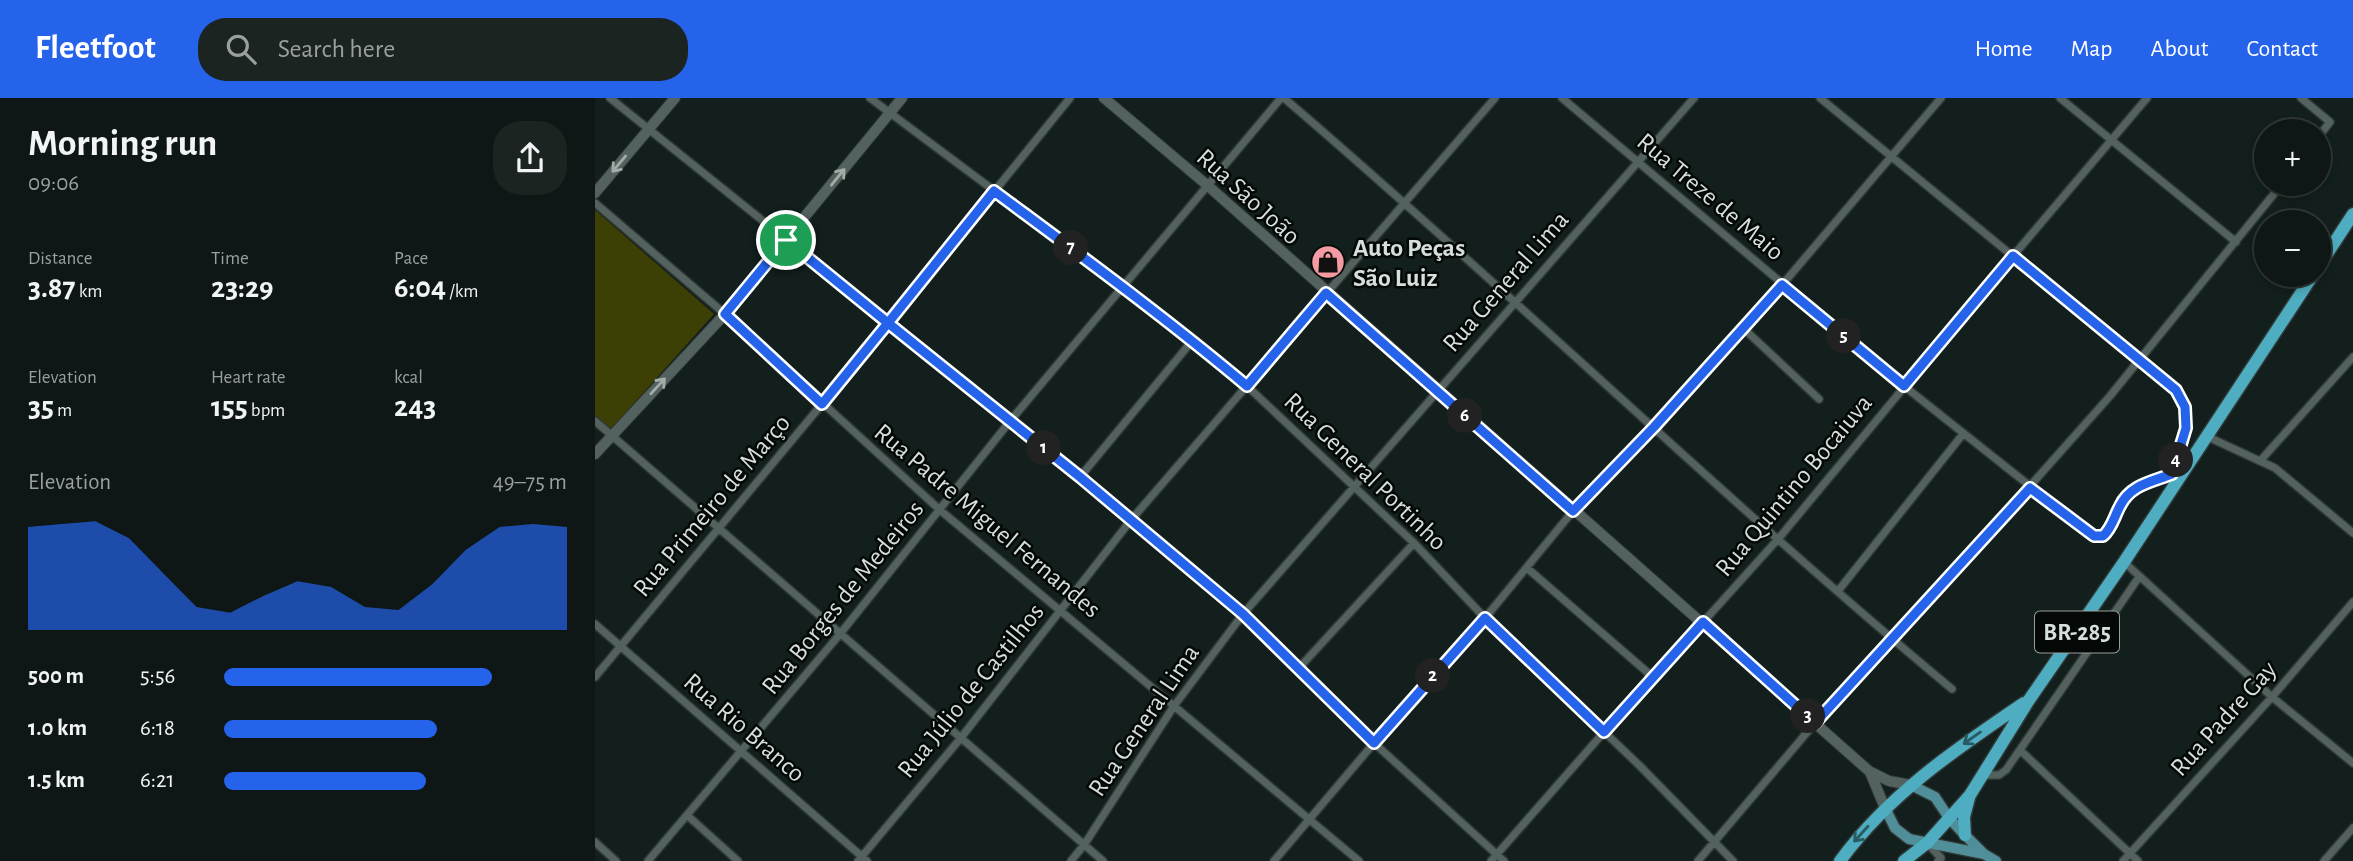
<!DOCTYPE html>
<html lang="en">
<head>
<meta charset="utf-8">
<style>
	:root { --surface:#0e1715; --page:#1c2422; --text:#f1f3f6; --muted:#9b9fa0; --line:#2e3634; --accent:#2563eb }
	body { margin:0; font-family:"Alegreya Sans",sans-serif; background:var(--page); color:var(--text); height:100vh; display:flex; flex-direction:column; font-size:26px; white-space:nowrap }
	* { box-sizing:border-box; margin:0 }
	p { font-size:23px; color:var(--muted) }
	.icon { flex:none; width:38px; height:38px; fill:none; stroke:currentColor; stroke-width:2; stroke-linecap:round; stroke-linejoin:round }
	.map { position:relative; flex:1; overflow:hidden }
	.drawer { display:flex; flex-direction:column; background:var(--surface); width:595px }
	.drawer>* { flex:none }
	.tools { position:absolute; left:1659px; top:21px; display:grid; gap:14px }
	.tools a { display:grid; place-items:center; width:77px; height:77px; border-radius:50%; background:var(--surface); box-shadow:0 4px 10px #0003,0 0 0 2px var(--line); font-size:35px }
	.pin { position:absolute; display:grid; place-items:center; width:60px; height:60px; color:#fff; margin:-30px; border:4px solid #fff; border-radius:50%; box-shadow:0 2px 7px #0007 }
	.km { position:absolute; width:35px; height:35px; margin:-18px; border-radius:50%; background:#222; color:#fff; font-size:19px; line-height:35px; text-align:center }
	.round { display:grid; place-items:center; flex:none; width:74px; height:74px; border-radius:28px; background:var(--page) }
	.summary { display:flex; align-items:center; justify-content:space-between; height:119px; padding:0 28px }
	h1 { font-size:38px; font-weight:600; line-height:52px }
	.figures { display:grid; grid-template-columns:repeat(3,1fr); gap:10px; height:119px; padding:7px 28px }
	.figures div { display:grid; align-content:center }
	.figures b { font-size:30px; font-weight:600 }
	.figures small { font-size:19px; font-weight:400 }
	.figures p { font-size:19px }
	.chart { height:196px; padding:14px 28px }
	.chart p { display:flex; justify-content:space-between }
	.chart svg { width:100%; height:126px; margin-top:7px; fill:var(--accent); opacity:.7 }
	ul { padding:0 28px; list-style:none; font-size:23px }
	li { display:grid; grid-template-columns:112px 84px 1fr; align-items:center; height:52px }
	li i { height:18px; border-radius:9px; background:var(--accent) }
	header { display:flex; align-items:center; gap:42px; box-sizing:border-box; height:98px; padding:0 35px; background:var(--accent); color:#fff }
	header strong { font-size:33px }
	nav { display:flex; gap:38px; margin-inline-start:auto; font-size:24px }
	.search { width:490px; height:63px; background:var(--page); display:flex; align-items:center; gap:18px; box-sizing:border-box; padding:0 24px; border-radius:28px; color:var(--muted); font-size:26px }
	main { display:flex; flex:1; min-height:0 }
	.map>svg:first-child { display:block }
	.green { fill:#3c4005 }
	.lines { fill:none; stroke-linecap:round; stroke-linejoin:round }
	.street-casing { stroke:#303836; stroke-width:10 }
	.secondary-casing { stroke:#303836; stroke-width:12 }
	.primary-casing { stroke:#303836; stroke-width:13 }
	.highway-casing { stroke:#303836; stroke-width:15 }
	.street { stroke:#53625e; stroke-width:7 }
	.secondary { stroke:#53625e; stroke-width:10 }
	.primary { stroke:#508f99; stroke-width:10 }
	.highway { stroke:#4eadc0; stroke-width:12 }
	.oneway { stroke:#a2adaa }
	.oneway2 { stroke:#295a64 }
	.route-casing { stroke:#fff; stroke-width:14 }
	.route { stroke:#2563eb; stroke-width:9 }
	.labels { text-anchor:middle; stroke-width:5; stroke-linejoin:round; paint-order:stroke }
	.shield { fill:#040807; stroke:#989e9d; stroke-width:2 }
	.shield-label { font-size:24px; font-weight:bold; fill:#d7dfdd }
	.street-label { font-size:26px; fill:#d7dfdd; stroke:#040807 }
	.poi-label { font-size:26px; font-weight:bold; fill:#d7dfdd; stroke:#040807; text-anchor:start }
</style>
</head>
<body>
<header>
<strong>Fleetfoot</strong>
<div class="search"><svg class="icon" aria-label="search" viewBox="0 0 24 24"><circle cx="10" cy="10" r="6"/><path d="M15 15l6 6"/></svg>Search here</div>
<nav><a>Home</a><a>Map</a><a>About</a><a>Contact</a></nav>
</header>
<main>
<section class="drawer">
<div class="summary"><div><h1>Morning run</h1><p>09:06</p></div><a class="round"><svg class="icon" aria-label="share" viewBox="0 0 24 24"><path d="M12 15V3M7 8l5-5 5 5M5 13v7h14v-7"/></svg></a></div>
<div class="figures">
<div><p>Distance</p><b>3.87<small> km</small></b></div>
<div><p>Time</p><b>23:29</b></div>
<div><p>Pace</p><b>6:04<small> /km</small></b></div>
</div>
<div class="figures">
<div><p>Elevation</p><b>35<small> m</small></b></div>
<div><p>Heart rate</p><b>155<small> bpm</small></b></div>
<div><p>kcal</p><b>243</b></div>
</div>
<div class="chart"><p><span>Elevation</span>49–75 m</p>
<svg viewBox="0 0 160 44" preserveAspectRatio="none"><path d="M0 44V8L10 7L20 6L30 12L40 24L50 36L60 38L70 32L80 27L90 29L100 36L110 37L120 28L130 16L140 8L150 7L160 8V44z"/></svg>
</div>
<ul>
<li><b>500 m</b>5:56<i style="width:78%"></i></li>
<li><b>1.0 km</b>6:18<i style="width:62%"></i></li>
<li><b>1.5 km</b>6:21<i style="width:59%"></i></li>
</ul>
</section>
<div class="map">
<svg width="1758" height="763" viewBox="0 0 1758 763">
	<rect width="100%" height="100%" fill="#121f1c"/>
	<!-- green -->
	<path class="green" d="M0 112 119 216 15 332 0 318Z"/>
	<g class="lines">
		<!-- street casing -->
		<g class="street-casing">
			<path id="street" d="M15 0 416 322 648 516 779 645 909 763
				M275 0 527 188 652 288 819 445 890 520 1045 668 1138 763
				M689 0C915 193 1128 401 1357 591
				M967 0 1309 288 1498 438H1508C1517 430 1519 419 1525 408 1535 387 1556 384 1577 376
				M1225 0 1581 292 1590 309 1591 330 1577 376 1580 378
				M1465 0 1641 144
				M1706 0 1735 24 1724 38
				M0 105 130 216 345 412 764 763
				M1148 230 1224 301
				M0 323 508 763
				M1611 338 1680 370 1758 435
				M1666 362 1758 259
				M485 379 597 243
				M1529 464 1677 599 1758 665
				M932 470 1059 580
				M1243 493 1368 336
				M0 526 272 763
				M703 571 819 445
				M0 579 227 306 475 0
				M1426 653 1543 763
				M1388 677H1404L1411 672 1544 479
				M93 718 143 763
				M0 744 21 763
				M1332 745 1346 760 1343 763
				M53 763 245 536 416 322 686 0
				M263 763 365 641 536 422 900 0
				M476 763 489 747 579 608 648 516 1099 0
				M679 763 779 645 890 520 978 413 1059 329 1187 187 1346 0
				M896 763 1009 634 1184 440 1418 158 1552 0
				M1103 763 1220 625 1298 542 1515 298 1687 86
				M1528 763 1677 599 1758 504
				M1729 763 1758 730"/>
		</g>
		<!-- secondary casing -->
		<g class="secondary-casing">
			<path id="secondary" d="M509 0 612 87 1274 673 1294 683 1316 687
				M0 95 80 0
				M0 356 130 216 307 0
				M1275 674 1290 710"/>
		</g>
		<!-- primary casing -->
		<g class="primary-casing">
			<path id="primary" d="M1316 687 1340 699 1354 720 1370 737 1389 756 1401 763
				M1290 710 1300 730 1314 741 1389 756"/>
		</g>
		<!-- highway casing -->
		<g class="highway-casing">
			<path id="highway" d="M1724 168 1758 116
				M1370 737 1369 719 1374 700
				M1245 763C1294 696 1361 651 1429 605
				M1309 763 1332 745 1375 697 1434 602 1529 464 1718 177"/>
		</g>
		<!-- street -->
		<use href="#street" class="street"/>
		<!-- secondary -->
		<use href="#secondary" class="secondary"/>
		<!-- primary -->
		<use href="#primary" class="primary"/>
		<!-- highway -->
		<use href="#highway" class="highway"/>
	</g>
	<!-- one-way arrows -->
	<defs><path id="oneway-shaft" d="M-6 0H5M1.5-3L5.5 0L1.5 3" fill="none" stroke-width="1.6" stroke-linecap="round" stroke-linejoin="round" transform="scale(1.75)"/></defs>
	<g class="oneway">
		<use href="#oneway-shaft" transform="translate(24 66) rotate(130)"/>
		<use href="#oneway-shaft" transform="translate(243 79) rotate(-51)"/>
		<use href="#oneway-shaft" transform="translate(63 288) rotate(-47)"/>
	</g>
	<g class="oneway2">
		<use href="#oneway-shaft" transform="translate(1377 640) rotate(145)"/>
		<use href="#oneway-shaft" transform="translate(1266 736) rotate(132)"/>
	</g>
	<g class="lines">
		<!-- route casing -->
		<g class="route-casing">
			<path id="route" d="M191 142 130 216 227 306 293 225 485 379 648 516 779 645 890 520 1009 634 1108 524 1220 625 1435 390 1499 438H1508C1517 430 1519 419 1525 408 1535 387 1556 384 1577 376L1591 330 1590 309 1581 292 1418 158 1309 288 1187 187 1059 329 978 413 731 195 652 288C570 219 485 157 399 93L293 225 191 142"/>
		</g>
		<!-- route -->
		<use href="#route" class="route"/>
	</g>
	<!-- icons -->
	<defs>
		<g id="shop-disc" transform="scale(1.75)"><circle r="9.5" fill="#f49aa2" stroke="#040807"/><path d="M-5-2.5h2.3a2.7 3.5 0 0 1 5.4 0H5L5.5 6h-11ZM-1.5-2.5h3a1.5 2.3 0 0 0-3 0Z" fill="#111"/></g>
	</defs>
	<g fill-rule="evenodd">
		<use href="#shop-disc" x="733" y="164"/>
	</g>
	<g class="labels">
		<!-- shield labels -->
		<rect class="shield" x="1440" y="513.5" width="84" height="41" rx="5"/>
		<g class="shield-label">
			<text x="1482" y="542">BR-285</text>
		</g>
		<!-- street labels -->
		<g class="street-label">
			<text transform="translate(654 98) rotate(42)" y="9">Rua São João</text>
			<text transform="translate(1116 98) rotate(40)" y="9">Rua Treze de Maio</text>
			<text transform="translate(910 183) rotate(-49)" y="9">Rua General Lima</text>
			<text transform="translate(771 373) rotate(44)" y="9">Rua General Portinho</text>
			<text transform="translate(1198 387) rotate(-50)" y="9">Rua Quintino Bocaiuva</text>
			<text transform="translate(116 407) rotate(-50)" y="9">Rua Primeiro de Março</text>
			<text transform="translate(393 422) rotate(40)" y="9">Rua Padre Miguel Fernandes</text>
			<text transform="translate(247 499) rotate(-51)" y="9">Rua Borges de Medeiros</text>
			<text transform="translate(375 592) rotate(-51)" y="9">Rua Júlio de Castilhos</text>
			<text transform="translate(1628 620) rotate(-48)" y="9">Rua Padre Gay</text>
			<text transform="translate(548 622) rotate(-56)" y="9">Rua General Lima</text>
			<text transform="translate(150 629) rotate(41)" y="9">Rua Rio Branco</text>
		</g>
		<!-- poi labels -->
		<g class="poi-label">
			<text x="758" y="158">Auto Peças<tspan x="758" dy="30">São Luiz</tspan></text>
		</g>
	</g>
</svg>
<div class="tools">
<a>+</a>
<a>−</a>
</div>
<div class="pin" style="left:191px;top:142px;background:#1e9e55"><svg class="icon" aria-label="arrive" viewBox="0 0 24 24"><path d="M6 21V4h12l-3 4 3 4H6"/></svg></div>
<b class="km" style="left:449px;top:350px">1</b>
<b class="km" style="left:838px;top:578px">2</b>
<b class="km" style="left:1213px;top:618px">3</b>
<b class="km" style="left:1581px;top:362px">4</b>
<b class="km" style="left:1249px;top:238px">5</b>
<b class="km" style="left:870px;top:318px">6</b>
<b class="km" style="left:476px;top:150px">7</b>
</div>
</main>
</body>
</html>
